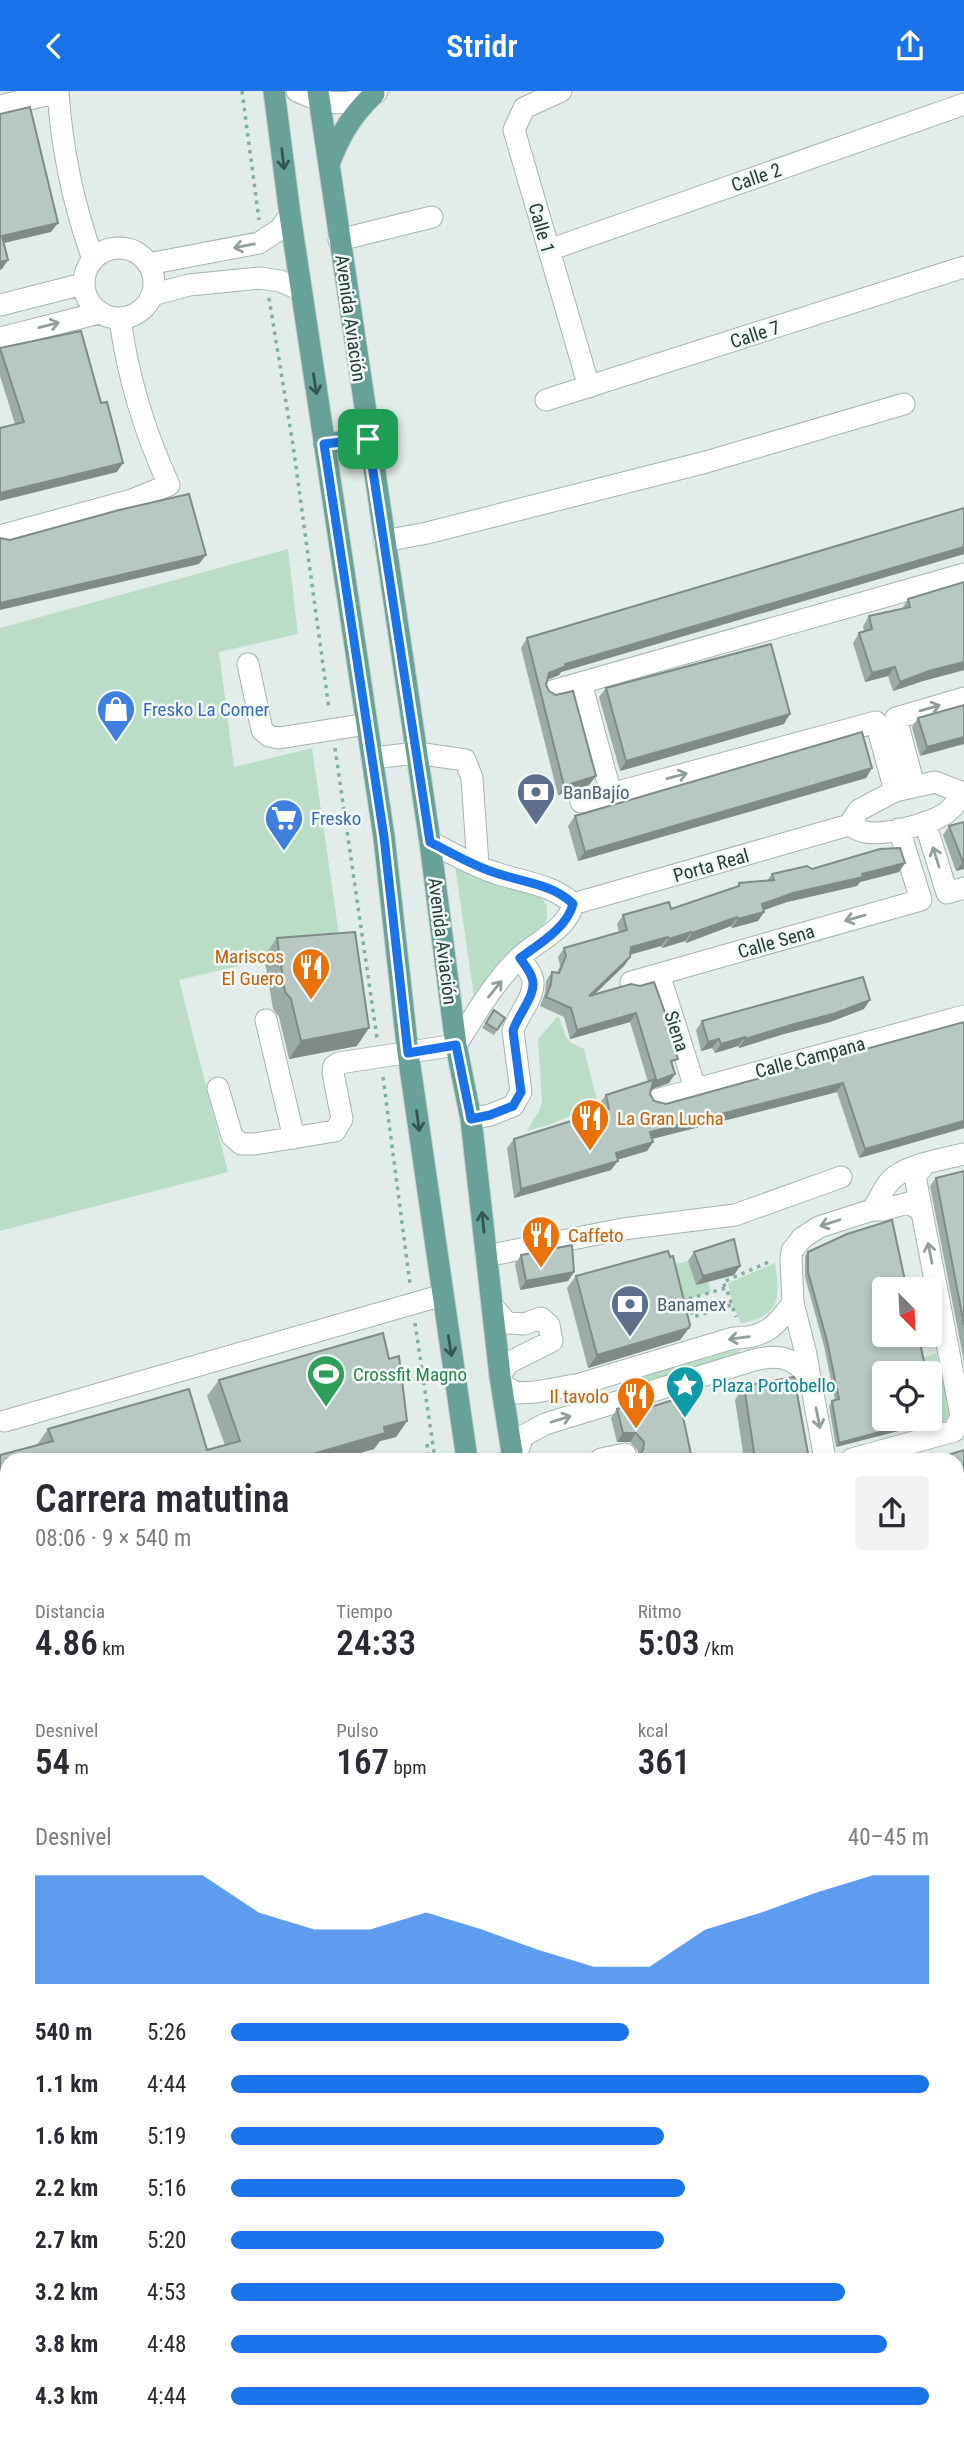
<!DOCTYPE html>
<html lang="es">
<head>
<meta charset="utf-8">
<style>
	:root { --surface:#fff; --page:#f2f2f3; --text:#2b2b33; --muted:#7c7c81; --accent:#1a73e8 }
	body { margin:0; font-family:"Roboto Condensed",sans-serif; background:var(--page); color:var(--text); height:100vh; display:flex; flex-direction:column; font-size:26px; white-space:nowrap }
	* { box-sizing:border-box; margin:0 }
	p { font-size:23px; color:var(--muted) }
	.icon { flex:none; width:38px; height:38px; fill:none; stroke:currentColor; stroke-width:2; stroke-linecap:round; stroke-linejoin:round }
	.map { position:relative; flex:1; overflow:hidden }
	.panel { position:absolute; left:0px; top:1362px; width:964px; height:989px; display:flex; flex-direction:column; background:var(--surface); border-radius:21px 21px 0 0; box-shadow:0 4px 10px #0003 }
	.panel>* { flex:none }
	.needle { width:46px; rotate:156deg }
	.controls { position:absolute; left:872px; top:1186px; display:grid; gap:14px }
	.controls a { display:grid; place-items:center; width:70px; height:70px; border-radius:7px; background:var(--surface); box-shadow:0 4px 10px #0003; font-size:35px }
	.pin { position:absolute; display:grid; place-items:center; width:60px; height:60px; color:#fff; margin:-30px; border-radius:14px; box-shadow:0 4px 10px #0006 }
	.round { display:grid; place-items:center; flex:none; width:74px; height:74px; border-radius:7px; background:var(--page) }
	.overview { display:flex; align-items:center; justify-content:space-between; height:119px; padding:0 35px }
	h1 { font-size:38px; font-weight:600; line-height:52px }
	.stats { display:grid; grid-template-columns:repeat(3,1fr); gap:10px; height:119px; padding:7px 35px }
	.stats div { display:grid; align-content:center }
	.stats b { font-size:35px; font-weight:600 }
	.stats small { font-size:19px; font-weight:400 }
	.stats p { font-size:19px }
	.chart { height:196px; padding:14px 35px }
	.chart p { display:flex; justify-content:space-between }
	.chart svg { width:100%; height:126px; margin-top:7px; fill:var(--accent); opacity:.7 }
	ul { padding:0 35px; list-style:none; font-size:23px }
	li { display:grid; grid-template-columns:112px 84px 1fr; align-items:center; height:52px }
	li i { height:18px; border-radius:9px; background:var(--accent) }
	header { display:flex; justify-content:space-between; align-items:center; height:91px; padding:0 35px; background:var(--accent); color:#fff; font-size:32px; font-weight:600 }
	.map>svg:first-child { display:block }
	.green { fill:#bbddc7 }
	.lines { fill:none; stroke-linecap:round; stroke-linejoin:round }
	.minor-casing { stroke:#a5b4b0; stroke-width:23 }
	.major-casing { stroke:#c1c9c7; stroke-width:23 }
	.path { stroke:#82afa5; stroke-width:3.5; stroke-dasharray:3.5 5; stroke-linecap:butt }
	.minor { stroke:#fff; stroke-width:21 }
	.major { stroke:#67a197; stroke-width:21 }
	.wall { fill:#9daba7 }
	.shaded-wall { fill:#808b88 }
	.building { fill:#b7c7c2; stroke:#808b88; stroke-width:2 }
	.oneway { stroke:#335650 }
	.oneway2 { stroke:#909e9c }
	.route-casing { stroke:#fff; stroke-width:14 }
	.route { stroke:#1a73e8; stroke-width:9 }
	.labels { text-anchor:middle; stroke-width:5; stroke-linejoin:round; paint-order:stroke }
	.street-label { font-size:19px; fill:#223d38; stroke:#f2f8f6 }
	.shop-label { font-size:19px; fill:#366cbe; stroke:#f2f8f6; text-anchor:start }
	.service-label { font-size:19px; fill:#4e5e75; stroke:#f2f8f6; text-anchor:start }
	.food-label { font-size:19px; fill:#c56008; stroke:#f2f8f6; text-anchor:end }
	.leisure-label { font-size:19px; fill:#27864d; stroke:#f2f8f6; text-anchor:start }
	.culture-label { font-size:19px; fill:#0d838f; stroke:#f2f8f6; text-anchor:start }
</style>
</head>
<body>
<header><svg class="icon" aria-label="back" viewBox="0 0 24 24"><path d="M15 5l-7 7 7 7"/></svg>Stridr<svg class="icon" aria-label="share" viewBox="0 0 24 24"><path d="M12 15V3M7 8l5-5 5 5M5 13v7h14v-7"/></svg></header>
<div class="map">
<svg width="964" height="2350" viewBox="0 0 964 2350">
	<rect width="100%" height="100%" fill="#e2ece8"/>
	<!-- green -->
	<path class="green" d="M288 458 298 543 219 561 234 676 312 657 340 851 179 889 228 1081 0 1140V537Z
		M455 774 538 802 547 815V830L513 861 474 906Z
		M557 926H559L566 946 571 952 584 958 598 1013 551 1033 527 1040 539 1020 542 1011 538 948Z
		M688 1170 696 1193 708 1190 711 1201 685 1209 673 1174Z
		M775 1172C780 1208 781 1225 741 1232L732 1212 728 1192Z
		M735 1259H740L739 1262 628 1296 627 1289Z
		M936 1262 952 1327 937 1334C925 1323 929 1298 929 1283H924L920 1268Z
		M7 2090V2343H561L562 2350H0V2092Z"/>
	<g class="lines">
		<!-- minor casing -->
		<g class="minor-casing">
			<path id="minor" d="M297 0C327 14 347 17 377 1
				M561 0 524 17 514 39 589 296
				M0 15 58 1C62 59 73 113 93 168
				M339 149 432 126
				M84 192a35 35 0 1 1 70 0a35 35 0 1 1-70 0Z
				M549 159 964 13
				M148 173 259 152 280 138 290 124
				M152 204 189 194 260 187 280 190 301 199
				M0 214 83 193
				M0 247 99 222
				M546 309 964 176
				M0 445 132 409 169 394C144 340 128 287 120 228
				M384 450 427 442 706 371 904 313
				M248 573 262 639 269 645 279 647 367 633
				M581 592 611 703
				M552 600 964 483
				M372 667 417 662 465 669 472 687 478 774
				M914 695 896 627 964 607
				M581 711 876 631 895 700
				M925 731 947 802 964 797
				M849 734C854 737 860 740 865 741 884 745 930 733 946 722 954 716 958 709 964 702
				M430 751C452 762 473 775 496 782 521 791 553 793 573 813
				M573 813 849 734 859 719 895 700 935 691 963 702
				M659 883 695 997
				M631 891 921 809 899 738
				M266 929 294 1047
				M218 997 232 1045 241 1053H255L335 1040 342 1028 333 982 334 975 339 972 456 954C475 924 494 891 520 866 538 849 567 839 573 813
				M656 1009 964 925
				M471 1028 490 1024 513 1015 521 1001 513 940C517 924 538 904 532 886 530 880 524 873 520 867
				M925 1073 915 1085 961 1325
				M872 1119H883L908 1112 921 1119
				M486 1165 623 1138 735 1124 841 1086
				M494 1217 507 1232 524 1233 541 1227 549 1234 552 1250 508 1272 500 1285
				M502 1294 517 1302 536 1301 580 1293 733 1247C765 1247 775 1236 793 1212
				M5 1330 443 1204
				M515 1368 523 1345 545 1333 754 1269C779 1263 793 1266 809 1286
				M601 1368 625 1363
				M825 1368 805 1259 793 1212 791 1167 792 1160 802 1147 819 1136 872 1119C879 1110 883 1098 890 1090 904 1074 944 1068 964 1063
				M852 1368 954 1340 961 1325 964 1328
				M0 1751 7 1749
				M0 1873 7 1888
				M0 2183H7
				M253 2343 254 2350
				M282 2343 283 2350
				M704 2343 705 2350
				M840 2343 842 2350"/>
		</g>
		<!-- major casing -->
		<g class="major-casing">
			<path id="major" d="M274 0 290 124 384 746 408 962 467 1368
				M318 0 430 751 456 954 471 1028 500 1285 513 1368
				M329 73C340 44 351 25 374 3
				M324 353 368 348
				M957 1743 964 1741
				M957 1767 964 1766
				M0 2038 7 2036
				M0 2075 7 2073
				M608 2343 609 2350
				M653 2343 655 2350"/>
		</g>
		<!-- path -->
		<path class="path" d="M242 0 259 129
			M269 207 293 354 329 618
			M335 657 377 947
			M383 986 410 1193
			M725 1196 723 1191 771 1170
			M731 1214 693 1226 688 1208 726 1197 736 1226
			M415 1232 435 1368
			M427 1353 429 1368
			M957 1718 964 1716
			M957 1796 964 1795
			M957 1806 964 1805
			M0 2012 7 2010
			M413 2343V2350
			M574 2343V2350"/>
		<!-- minor -->
		<use href="#minor" class="minor"/>
		<!-- major -->
		<use href="#major" class="major"/>
	</g>
	<!-- wall -->
	<path class="wall" d="M0 257 117 381 15 333 0 285Z
		M964 417V463L561 581 559 584 547 589 546 594 589 694 558 704 521 557 527 547Z
		M964 491V579L923 590 893 600 888 585 865 591 853 552 859 542 864 541 863 535 869 525 902 518 908 508Z
		M606 597 784 633 620 680 599 606Z
		M964 614 920 665 912 636 918 627Z
		M872 677 866 687 578 770 568 735 575 725Z
		M964 731V778L956 780 943 744 949 735Z
		M812 778 899 781 860 791 857 795 787 811 764 819V821L758 830 732 837 731 835 686 852 685 850 662 857 661 855 630 864V866L624 875 594 904 631 893 671 947 673 975 669 992 651 999 650 1003 654 1010 666 1013 964 931V1037L859 1067 837 1001 652 1048 653 1051 647 1060 617 1069 611 1079 514 1107 507 1057 514 1048 601 1020 599 1013 606 1004 648 991 630 931 570 948 564 926 540 915 545 902 546 890 552 881 557 882 560 875 558 866 564 857 619 841 617 833 623 824 671 818 736 796 739 792 767 790 772 783Z
		M277 847 357 955 289 968 279 926 273 918 264 865Z
		M864 918 830 931 784 943 739 957 738 955 715 962 712 957 701 960 696 939 702 930Z
		M494 919 505 927 494 944 482 937Z
		M964 1080V1271L930 1095 936 1087Z
		M694 1161 740 1175 734 1184 696 1194 688 1170Z
		M808 1161 936 1326 933 1331 836 1356 829 1315 832 1310 835 1309 824 1255 805 1186V1165Z
		M521 1164 574 1181 568 1190 520 1199 515 1173Z
		M576 1185 690 1234 680 1249 588 1277 567 1197Z
		M389 1268 407 1330 396 1346 380 1350 374 1358 339 1368H7V1718L0 1720V1364L37 1354 48 1338 207 1359 225 1354 207 1305 219 1289Z
		M744 1295 809 1368H744L735 1309Z
		M648 1317 692 1368H636L638 1360 630 1351H617L611 1327 617 1318Z
		M964 1475V1708L957 1711V1477Z
		M876 2343H957L964 2350H877Z"/>
	<!-- shaded-wall -->
	<path class="shaded-wall" d="M58 132 51 141 0 153 2 145Z
		M8 169 2 178 0 179V171Z
		M123 372 117 381 0 410V402Z
		M964 456V463L561 581 559 584 542 591 549 582 565 573Z
		M206 464 199 473 0 519V512Z
		M964 571V579L923 590 893 600 900 591 929 580Z
		M895 576 888 585 865 591 872 582Z
		M790 623 784 633 620 680 626 670Z
		M964 646V653L920 665 927 656Z
		M872 677 866 687 578 770 585 761Z
		M596 685 589 694 558 704 564 695Z
		M963 771H964V778L956 780Z
		M905 772 899 781 860 791 857 795 787 811 756 822 762 813 793 802Z
		M764 821 758 830 732 837 738 828Z
		M737 826 731 835 686 852 692 842Z
		M691 841 685 850 662 857 669 848Z
		M668 846 661 855 624 865 631 856Z
		M630 866 624 875 583 914 589 905Z
		M870 909 864 918 830 931 784 943 739 957 745 948Z
		M636 922 630 931 570 948 577 939Z
		M369 937 357 955 289 968 301 950Z
		M745 946 738 955 715 962 721 953Z
		M719 948 712 957 701 960 708 951Z
		M675 983 669 992 646 1000 653 991Z
		M843 992 837 1001 644 1050 650 1041Z
		M964 1030V1037L859 1067 865 1058Z
		M653 1051 647 1060 609 1071 616 1062Z
		M618 1070 611 1079 514 1107 521 1098Z
		M740 1175 734 1184 696 1194 703 1185Z
		M574 1181 568 1190 520 1199 526 1190Z
		M689 1237 680 1249 588 1277 597 1264Z
		M936 1326 933 1331 836 1356 839 1352Z
		M407 1330 396 1346 380 1350 374 1358 339 1368H296L384 1336Z
		M623 1342H636L630 1351H617Z
		M964 1404V1409L957 1412V1406Z
		M964 1698V1708L957 1711V1704L961 1699Z
		M7 1705V1718L0 1720V1712L5 1706Z
		M964 2075V2090L957 2091V2077Z"/>
	<!-- building -->
	<path class="building" d="M30 16 58 132 2 145 8 169 0 171V23Z
		M81 240 101 312 107 311 123 372 0 402V337L24 331 0 257Z
		M189 403 206 464 0 512V447L10 449 119 419Z
		M964 417V456L565 573 566 575 549 582 546 594 549 600 556 604 573 600 596 685 564 695 527 547Z
		M964 491V571L929 580 900 591 895 576 872 582 859 542 872 538 869 525 910 516 908 508Z
		M771 553 790 623 626 670 606 597Z
		M964 614V646L927 656 918 627Z
		M862 641 872 677 585 761 575 725Z
		M964 731V771H963L949 735Z
		M900 757 905 772 862 783 863 786 793 802 762 813 764 821 738 828 737 826 692 842 691 841 669 848 668 846 631 856 630 866 589 905 631 893 640 895 654 891 673 944 671 945 678 968 671 970 675 983 653 991 650 1003 654 1010 666 1013 964 931V1030L865 1058 843 992 650 1041 653 1051 616 1062 618 1070 521 1098 514 1048 609 1018 606 1004 656 988 636 922 577 939 571 917 546 906 551 893 552 881 559 882 566 865 564 857 627 839 623 824 669 811 671 818 739 795V792L774 789 772 783 807 775 812 778 880 758Z
		M355 841 369 937 301 950 291 908 285 901 277 847Z
		M863 886 870 909 836 922 791 934 745 948V946L721 953 719 948 708 951 702 930Z
		M494 919 505 927 497 939 486 932Z
		M964 1080V1234L936 1087Z
		M892 1129 907 1199H884V1244H918L927 1283H884V1328H928L839 1352 832 1310 839 1308 827 1250 808 1181V1161L847 1143Z
		M734 1148 740 1175 703 1185 694 1161Z
		M572 1154 574 1181 526 1190 521 1164Z
		M668 1160 670 1166 673 1165 690 1234 689 1237 597 1264 576 1185Z
		M383 1242 389 1268 399 1265 407 1330 384 1336 385 1342 296 1368H7V1705L5 1706 0 1693V1364L53 1350 48 1338 189 1298 207 1359 240 1350 219 1289Z
		M794 1286 809 1368H755L744 1295Z
		M929 1295 936 1326 929 1328Z
		M679 1307 692 1368H640L639 1365 643 1359 644 1351 636 1342H623L617 1318 644 1309 648 1317Z
		M964 1359V1404L957 1406V1368H935Z
		M964 1475V1698L961 1699 957 1685V1477Z
		M964 1995V2075L957 2077V1997Z
		M964 2115V2350H894L892 2343H957V2117Z"/>
	<!-- one-way arrows -->
	<defs><path id="oneway-shaft" d="M-6 0H5M1.5-3L5.5 0L1.5 3" fill="none" stroke-width="1.6" stroke-linecap="round" stroke-linejoin="round" transform="scale(1.75)"/></defs>
	<g class="oneway">
		<use href="#oneway-shaft" transform="translate(283 68) rotate(83)"/>
		<use href="#oneway-shaft" transform="translate(315 293) rotate(81)"/>
		<use href="#oneway-shaft" transform="translate(418 1030) rotate(82)"/>
		<use href="#oneway-shaft" transform="translate(483 1131) rotate(-96)"/>
		<use href="#oneway-shaft" transform="translate(450 1255) rotate(81)"/>
	</g>
	<g class="oneway2">
		<use href="#oneway-shaft" transform="translate(244 155) rotate(169)"/>
		<use href="#oneway-shaft" transform="translate(49 234) rotate(-14)"/>
		<use href="#oneway-shaft" transform="translate(930 617) rotate(-16)"/>
		<use href="#oneway-shaft" transform="translate(677 685) rotate(-15)"/>
		<use href="#oneway-shaft" transform="translate(936 766) rotate(-107)"/>
		<use href="#oneway-shaft" transform="translate(855 827) rotate(164)"/>
		<use href="#oneway-shaft" transform="translate(495 898) rotate(-51)"/>
		<use href="#oneway-shaft" transform="translate(830 1132) rotate(162)"/>
		<use href="#oneway-shaft" transform="translate(930 1162) rotate(-101)"/>
		<use href="#oneway-shaft" transform="translate(739 1247) rotate(172)"/>
		<use href="#oneway-shaft" transform="translate(818 1327) rotate(79)"/>
		<use href="#oneway-shaft" transform="translate(561 1328) rotate(-18)"/>
	</g>
	<g class="lines">
		<!-- route casing -->
		<g class="route-casing">
			<path id="route" d="M368 348 430 751C452 762 473 775 496 782 522 791 553 793 573 813 567 837 539 853 520 867 524 873 530 880 532 887 538 903 517 924 513 940L521 1001 513 1015 490 1024 471 1028 456 954 408 962 384 746 324 353Z"/>
		</g>
		<!-- route -->
		<use href="#route" class="route"/>
	</g>
	<!-- icons -->
	<defs>
		<g id="shop-pin" transform="scale(2.0125)"><path d="M0 17L-7.5 6A9.5 9.5 0 1 1 7.5 6Z" fill="#3f7fe0" stroke="#f2f8f6"/><path d="M-5-2.5h2.3a2.7 3.5 0 0 1 5.4 0H5L5.5 6h-11ZM-1.5-2.5h3a1.5 2.3 0 0 0-3 0Z" fill="#fff"/></g>
		<g id="bank-pin" transform="scale(2.0125)"><path d="M0 17L-7.5 6A9.5 9.5 0 1 1 7.5 6Z" fill="#5c6f8a" stroke="#f2f8f6"/><path d="M-6-4H6V4H-6ZM0-2.3a2.3 2.3 0 1 0 0 4.6a2.3 2.3 0 1 0 0-4.6Z" fill="#fff"/></g>
		<g id="supermarket-pin" transform="scale(2.0125)"><path d="M0 17L-7.5 6A9.5 9.5 0 1 1 7.5 6Z" fill="#3f7fe0" stroke="#f2f8f6"/><path d="M-6-5.5h2.5l.6 2H6L4.5 2H-2.5L-4.4-4H-6ZM-1.5 3.2a1.3 1.3 0 1 0 .1 0ZM3 3.2a1.3 1.3 0 1 0 .1 0Z" fill="#fff"/></g>
		<g id="restaurant-pin" transform="scale(2.0125)"><path d="M0 17L-7.5 6A9.5 9.5 0 1 1 7.5 6Z" fill="#e8710a" stroke="#f2f8f6"/><path d="M-5-6h1v4h1v-4h1v4h1v-4h1v5L-1.5 .5V6h-2V.5L-5-1ZM5-6V6H3V1.5H1.5Q1.5-4 5-6Z" fill="#fff"/></g>
		<g id="stadium-pin" transform="scale(2.0125)"><path d="M0 17L-7.5 6A9.5 9.5 0 1 1 7.5 6Z" fill="#2e9e5b" stroke="#f2f8f6"/><path d="M0-5a6.5 5 0 1 0 0 10a6.5 5 0 1 0 0-10ZM-3.5-1.8h7v3.6h-7Z" fill="#fff"/></g>
		<g id="sight-pin" transform="scale(2.0125)"><path d="M0 17L-7.5 6A9.5 9.5 0 1 1 7.5 6Z" fill="#0f9aa8" stroke="#f2f8f6"/><path d="M0-6L1.8-2.2L6-1.7L2.9 1.2L3.7 5.4L0 3.3L-3.7 5.4L-2.9 1.2L-6-1.7L-1.8-2.2Z" fill="#fff"/></g>
	</defs>
	<g fill-rule="evenodd">
		<use href="#shop-pin" x="116" y="618"/>
		<use href="#bank-pin" x="536" y="701"/>
		<use href="#supermarket-pin" x="284" y="727"/>
		<use href="#restaurant-pin" x="311" y="876"/>
		<use href="#restaurant-pin" x="590" y="1027"/>
		<use href="#restaurant-pin" x="541" y="1144"/>
		<use href="#bank-pin" x="630" y="1213"/>
		<use href="#stadium-pin" x="326" y="1283"/>
		<use href="#sight-pin" x="685" y="1294"/>
		<use href="#restaurant-pin" x="636" y="1305"/>
	</g>
	<g class="labels">
		<!-- street labels -->
		<g class="street-label">
			<text transform="translate(756 86) rotate(-19)" y="7">Calle 2</text>
			<text transform="translate(542 137) rotate(74)" y="7">Calle 1</text>
			<text transform="translate(351 227) rotate(82)" y="7">Avenida Aviación</text>
			<text transform="translate(755 243) rotate(-18)" y="7">Calle 7</text>
			<text transform="translate(711 774) rotate(-16)" y="7">Porta Real</text>
			<text transform="translate(443 850) rotate(83)" y="7">Avenida Aviación</text>
			<text transform="translate(776 850) rotate(-16)" y="7">Calle Sena</text>
			<text transform="translate(677 940) rotate(72)" y="7">Siena</text>
			<text transform="translate(810 966) rotate(-15)" y="7">Calle Campana</text>
		</g>
		<!-- shop labels -->
		<g class="shop-label">
			<text x="143" y="625">Fresko La Comer</text>
			<text x="311" y="734">Fresko</text>
		</g>
		<!-- service labels -->
		<g class="service-label">
			<text x="563" y="708">BanBajío</text>
			<text x="657" y="1220">Banamex</text>
		</g>
		<!-- food labels -->
		<g class="food-label">
			<text x="284" y="872">Mariscos<tspan x="284" dy="22">El Guero</tspan></text>
			<text x="617" y="1034" text-anchor="start">La Gran Lucha</text>
			<text x="568" y="1151" text-anchor="start">Caffeto</text>
			<text x="609" y="1312">Il tavolo</text>
		</g>
		<!-- leisure labels -->
		<g class="leisure-label">
			<text x="353" y="1290">Crossfit Magno</text>
		</g>
		<!-- culture labels -->
		<g class="culture-label">
			<text x="712" y="1301">Plaza Portobello</text>
		</g>
	</g>
</svg>
<div class="controls">
<a><svg class="needle" viewBox="-14 -14 28 28"><path d="M0-13l5 13h-10z" fill="#e53935"/><path d="M0 13l5-13h-10z" fill="#7c7c81"/></svg></a>
<a><svg class="icon" aria-label="locate" viewBox="0 0 24 24"><circle cx="12" cy="12" r="6"/><path d="M12 2v4M12 18v4M2 12h4M18 12h4"/></svg></a>
</div>
<div class="pin" style="left:368px;top:348px;background:#1e9e55"><svg class="icon" aria-label="arrive" viewBox="0 0 24 24"><path d="M6 21V4h12l-3 4 3 4H6"/></svg></div>
<section class="panel">
<div class="overview"><div><h1>Carrera matutina</h1><p>08:06 · 9 × 540 m</p></div><a class="round"><svg class="icon" aria-label="share" viewBox="0 0 24 24"><path d="M12 15V3M7 8l5-5 5 5M5 13v7h14v-7"/></svg></a></div>
<div class="stats">
<div><p>Distancia</p><b>4.86<small> km</small></b></div>
<div><p>Tiempo</p><b>24:33</b></div>
<div><p>Ritmo</p><b>5:03<small> /km</small></b></div>
</div>
<div class="stats">
<div><p>Desnivel</p><b>54<small> m</small></b></div>
<div><p>Pulso</p><b>167<small> bpm</small></b></div>
<div><p>kcal</p><b>361</b></div>
</div>
<div class="chart"><p><span>Desnivel</span>40–45 m</p>
<svg viewBox="0 0 160 44" preserveAspectRatio="none"><path d="M0 44V6L10 6L20 6L30 6L40 19L50 25L60 25L70 19L80 25L90 32L100 38L110 38L120 25L130 19L140 12L150 6L160 6V44z"/></svg>
</div>
<ul>
<li><b>540 m</b>5:26<i style="width:57%"></i></li>
<li><b>1.1 km</b>4:44<i style="width:100%"></i></li>
<li><b>1.6 km</b>5:19<i style="width:62%"></i></li>
<li><b>2.2 km</b>5:16<i style="width:65%"></i></li>
<li><b>2.7 km</b>5:20<i style="width:62%"></i></li>
<li><b>3.2 km</b>4:53<i style="width:88%"></i></li>
<li><b>3.8 km</b>4:48<i style="width:94%"></i></li>
<li><b>4.3 km</b>4:44<i style="width:100%"></i></li>
</ul>
</section>
</div>
</body>
</html>
